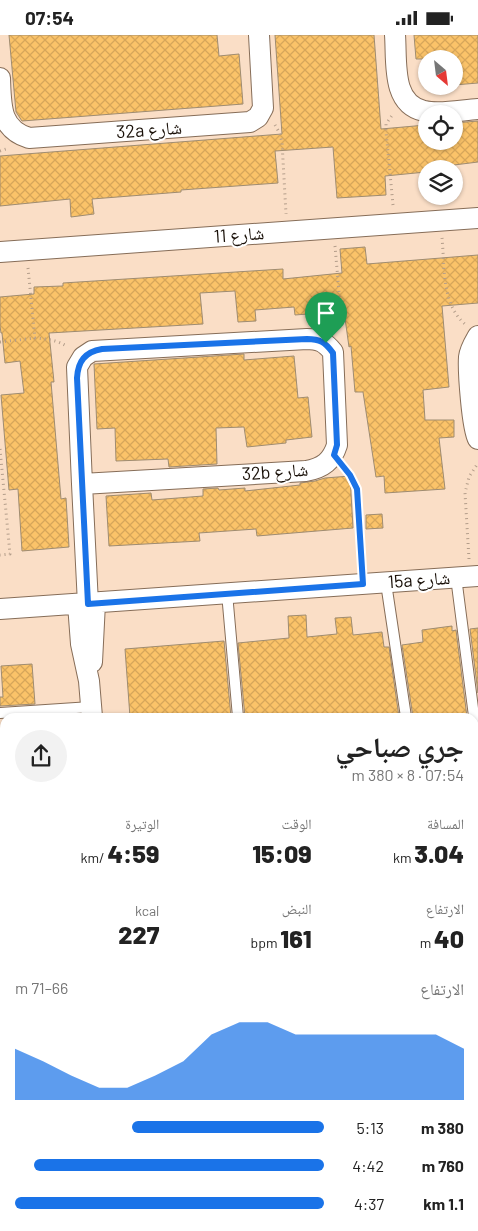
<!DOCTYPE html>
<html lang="ar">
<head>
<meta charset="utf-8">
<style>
	:root { --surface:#fff; --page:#f2f2f2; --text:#222; --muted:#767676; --accent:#1a73e8 }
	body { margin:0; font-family:Barlow,"Noto Naskh Arabic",sans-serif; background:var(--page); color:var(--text); direction:rtl; height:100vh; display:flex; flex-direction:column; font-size:19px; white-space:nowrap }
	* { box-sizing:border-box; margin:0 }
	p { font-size:16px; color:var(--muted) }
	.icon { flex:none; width:28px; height:28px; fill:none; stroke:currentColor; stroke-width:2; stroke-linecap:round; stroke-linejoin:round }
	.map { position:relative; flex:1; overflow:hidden; direction:ltr }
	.drawer { position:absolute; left:0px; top:678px; width:479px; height:519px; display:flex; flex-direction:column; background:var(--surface); border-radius:15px 15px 0 0; box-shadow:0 1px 4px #0004; direction:rtl }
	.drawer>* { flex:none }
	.needle { width:32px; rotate:152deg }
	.fabs { position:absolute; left:418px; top:15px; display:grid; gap:10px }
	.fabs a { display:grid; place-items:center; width:45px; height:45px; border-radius:50%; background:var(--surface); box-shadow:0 1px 4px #0004; font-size:25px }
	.pin { position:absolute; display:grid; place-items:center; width:42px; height:42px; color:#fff; margin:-51px -21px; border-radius:50% 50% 50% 0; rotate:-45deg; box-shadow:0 0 5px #0007 }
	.pin .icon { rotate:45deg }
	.round { display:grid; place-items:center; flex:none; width:52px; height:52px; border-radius:26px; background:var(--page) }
	.head { display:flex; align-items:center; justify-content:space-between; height:85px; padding:0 15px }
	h1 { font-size:28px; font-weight:800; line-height:38px }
	.figures { display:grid; grid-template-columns:repeat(3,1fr); gap:8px; height:85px; padding:5px 15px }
	.figures div { display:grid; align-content:center }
	.figures b { font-size:25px; font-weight:800 }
	.figures small { font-size:14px; font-weight:400 }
	.figures p { font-size:14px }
	.chart { height:140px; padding:10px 15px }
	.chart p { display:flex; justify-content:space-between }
	.chart svg { width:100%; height:90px; margin-top:5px; fill:var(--accent); opacity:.7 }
	ul { padding:0 15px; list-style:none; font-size:16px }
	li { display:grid; grid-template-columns:80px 60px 1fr; align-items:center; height:38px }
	li i { height:12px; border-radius:6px; background:var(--accent) }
	.status { display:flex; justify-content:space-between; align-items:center; height:35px; padding:0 25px; background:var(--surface); direction:ltr }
	.status svg { height:14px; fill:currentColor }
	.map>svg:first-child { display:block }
	.building { fill:url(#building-cross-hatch); stroke:#9f8c71 }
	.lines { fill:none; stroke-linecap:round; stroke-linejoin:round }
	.service-casing { stroke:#866d58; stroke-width:12 }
	.minor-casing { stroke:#866d58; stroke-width:22 }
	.path { stroke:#b39d8a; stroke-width:3; stroke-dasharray:1 4; stroke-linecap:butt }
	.service { stroke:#fff; stroke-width:10 }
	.minor { stroke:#fff; stroke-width:20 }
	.route-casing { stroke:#fff; stroke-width:10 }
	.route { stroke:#1a73e8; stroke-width:6 }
	.labels { text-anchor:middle; stroke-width:4; stroke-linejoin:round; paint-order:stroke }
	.street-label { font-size:18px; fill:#191008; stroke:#fff }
</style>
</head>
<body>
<div class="status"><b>07:54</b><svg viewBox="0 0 49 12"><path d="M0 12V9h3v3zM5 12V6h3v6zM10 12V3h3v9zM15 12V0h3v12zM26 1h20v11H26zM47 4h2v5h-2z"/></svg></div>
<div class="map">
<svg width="478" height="1196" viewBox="0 0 478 1196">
	<defs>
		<pattern id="building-cross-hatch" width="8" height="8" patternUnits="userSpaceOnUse" patternTransform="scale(1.25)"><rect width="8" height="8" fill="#fbc369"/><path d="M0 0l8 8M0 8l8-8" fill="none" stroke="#d7a65a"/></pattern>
	</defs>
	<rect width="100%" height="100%" fill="#fadec6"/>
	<!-- building -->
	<path class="building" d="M9 0H217L219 21 239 19 243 69 22 86 16 77Z
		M275 0H374L381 94 426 90V106H454V88L478 86V127L454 130V134H426V137L385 141 386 160 337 163 333 112 275 116 278 148 181 155V157L92 164 94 179 71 182 70 164 0 171V121L282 99Z
		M414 0H478V48L454 50V24H416Z
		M365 212 367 229 478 220V268L442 271 449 352 423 355 425 385H454V402L439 403 445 454 385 458 384 441 376 442 363 357H355L351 311 349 312 344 276 295 280 294 272 255 275 256 286 238 287 235 256 200 258 203 289 49 298 54 347H51L61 464 66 463 69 512 22 516 18 454 9 455 1 360 24 358 20 326 5 328 2 298H1L0 291V262L34 259V252L63 251V248L283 234V244L342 238 340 214Z
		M244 319V325L294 321 298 363 308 362 312 402 286 405V408L247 412 244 392 216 393 217 429 169 432 168 424 116 426 115 393 97 394 94 329Z
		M350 441 353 493 257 501 256 494 199 498 200 506 109 511 106 461 151 458 152 465 203 461V454L218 453 219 455 245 453V456L300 450V448L315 446 325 443Z
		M382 479 383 493 366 494V480Z
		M306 580 307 602 337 599 335 583 351 582 353 600 382 597 384 612H389L399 682H245L238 608 289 603 288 581Z
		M452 591V596L456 595 467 682H413L402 610 423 607 422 595Z
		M478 593V658L470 594Z
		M224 606 231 682H130L125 614Z
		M32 629 35 669 0 671V662H3L1 631Z"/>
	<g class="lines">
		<!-- service casing -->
		<g class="service-casing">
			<path id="service" d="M456 542 478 712
				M386 548 406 682
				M227 558 238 682
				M0 678 91 672
				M0 847 5 846
				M433 1191V1196"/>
		</g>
		<!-- minor casing -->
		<g class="minor-casing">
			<path id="minor" d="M395 0C397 26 391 69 424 76 439 80 462 75 478 74
				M0 43C1 71 0 94 29 103L250 87 258 82 263 73 259 0
				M0 217 478 183
				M478 301C474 308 470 314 469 322 468 336 472 393 478 404
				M82 449 77 332 83 322 92 316 307 304C319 304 325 307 333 317L337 410C332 426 323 433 306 436L82 449 88 569
				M78 569 81 609 89 646 92 682
				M0 574 478 541
				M92 627 95 568
				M474 716 478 715
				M474 889H478
				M0 1013 5 1012
				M474 1133 478 1132
				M0 1177H5
				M31 1191 32 1196
				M134 1191 135 1196
				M299 1191V1196"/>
		</g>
		<!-- path -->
		<path class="path" d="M275 90 279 97 282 107 286 179
			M0 116 9 113
			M393 170 386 96V89L393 79
			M442 203C445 233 441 269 466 290
			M335 211 341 280 339 289 335 296
			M28 233 35 303C48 304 57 305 68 312
			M0 307 35 303
			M0 414 10 519 0 520
			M345 433 350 440 357 454 362 531
			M469 524 465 458 469 442 478 428"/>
		<!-- service -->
		<use href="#service" class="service"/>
		<!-- minor -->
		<use href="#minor" class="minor"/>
	</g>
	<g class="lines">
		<!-- route casing -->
		<g class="route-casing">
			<path id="route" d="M307 304C320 304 325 307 333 318L337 410 334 420 350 440 357 454 363 549 88 569 77 343C78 326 85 317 102 314Z"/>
		</g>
		<!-- route -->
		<use href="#route" class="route"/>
	</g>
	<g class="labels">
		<!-- street labels -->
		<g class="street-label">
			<text transform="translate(149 95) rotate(-4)" y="6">32a شارع</text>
			<text transform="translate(239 200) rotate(-4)" y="6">شارع 11</text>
			<text transform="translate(275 437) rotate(-4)" y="6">32b شارع</text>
			<text transform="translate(419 545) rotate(-4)" y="6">15a شارع</text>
		</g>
	</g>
</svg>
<div class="fabs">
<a><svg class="needle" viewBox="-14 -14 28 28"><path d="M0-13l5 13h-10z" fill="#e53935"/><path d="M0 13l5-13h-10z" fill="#767676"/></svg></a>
<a><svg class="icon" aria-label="locate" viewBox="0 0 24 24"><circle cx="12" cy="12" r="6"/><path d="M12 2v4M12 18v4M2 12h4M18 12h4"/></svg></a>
<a><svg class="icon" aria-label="layers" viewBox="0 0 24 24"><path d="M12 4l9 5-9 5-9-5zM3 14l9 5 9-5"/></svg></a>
</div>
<div class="pin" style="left:326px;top:308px;background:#1e9e55"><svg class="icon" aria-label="arrive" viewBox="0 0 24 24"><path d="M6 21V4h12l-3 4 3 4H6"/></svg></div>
<section class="drawer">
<div class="head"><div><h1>جري صباحي</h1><p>07:54 · 8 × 380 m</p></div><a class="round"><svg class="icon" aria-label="share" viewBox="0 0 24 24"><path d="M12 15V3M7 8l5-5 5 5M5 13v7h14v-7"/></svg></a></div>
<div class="figures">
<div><p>المسافة</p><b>3.04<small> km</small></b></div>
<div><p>الوقت</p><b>15:09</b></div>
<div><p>الوتيرة</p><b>4:59<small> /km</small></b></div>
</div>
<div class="figures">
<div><p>الارتفاع</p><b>40<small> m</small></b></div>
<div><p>النبض</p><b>161<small> bpm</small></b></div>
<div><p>kcal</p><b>227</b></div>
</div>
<div class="chart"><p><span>الارتفاع</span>66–71 m</p>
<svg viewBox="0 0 160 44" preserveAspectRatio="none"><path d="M0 44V19L10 25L20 32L30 38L40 38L50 32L60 25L70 12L80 6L90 6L100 12L110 12L120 12L130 12L140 12L150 12L160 19V44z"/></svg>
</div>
<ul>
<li><b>380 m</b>5:13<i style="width:62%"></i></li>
<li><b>760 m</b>4:42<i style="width:94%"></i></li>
<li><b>1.1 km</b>4:37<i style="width:100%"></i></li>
</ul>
</section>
</div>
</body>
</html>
